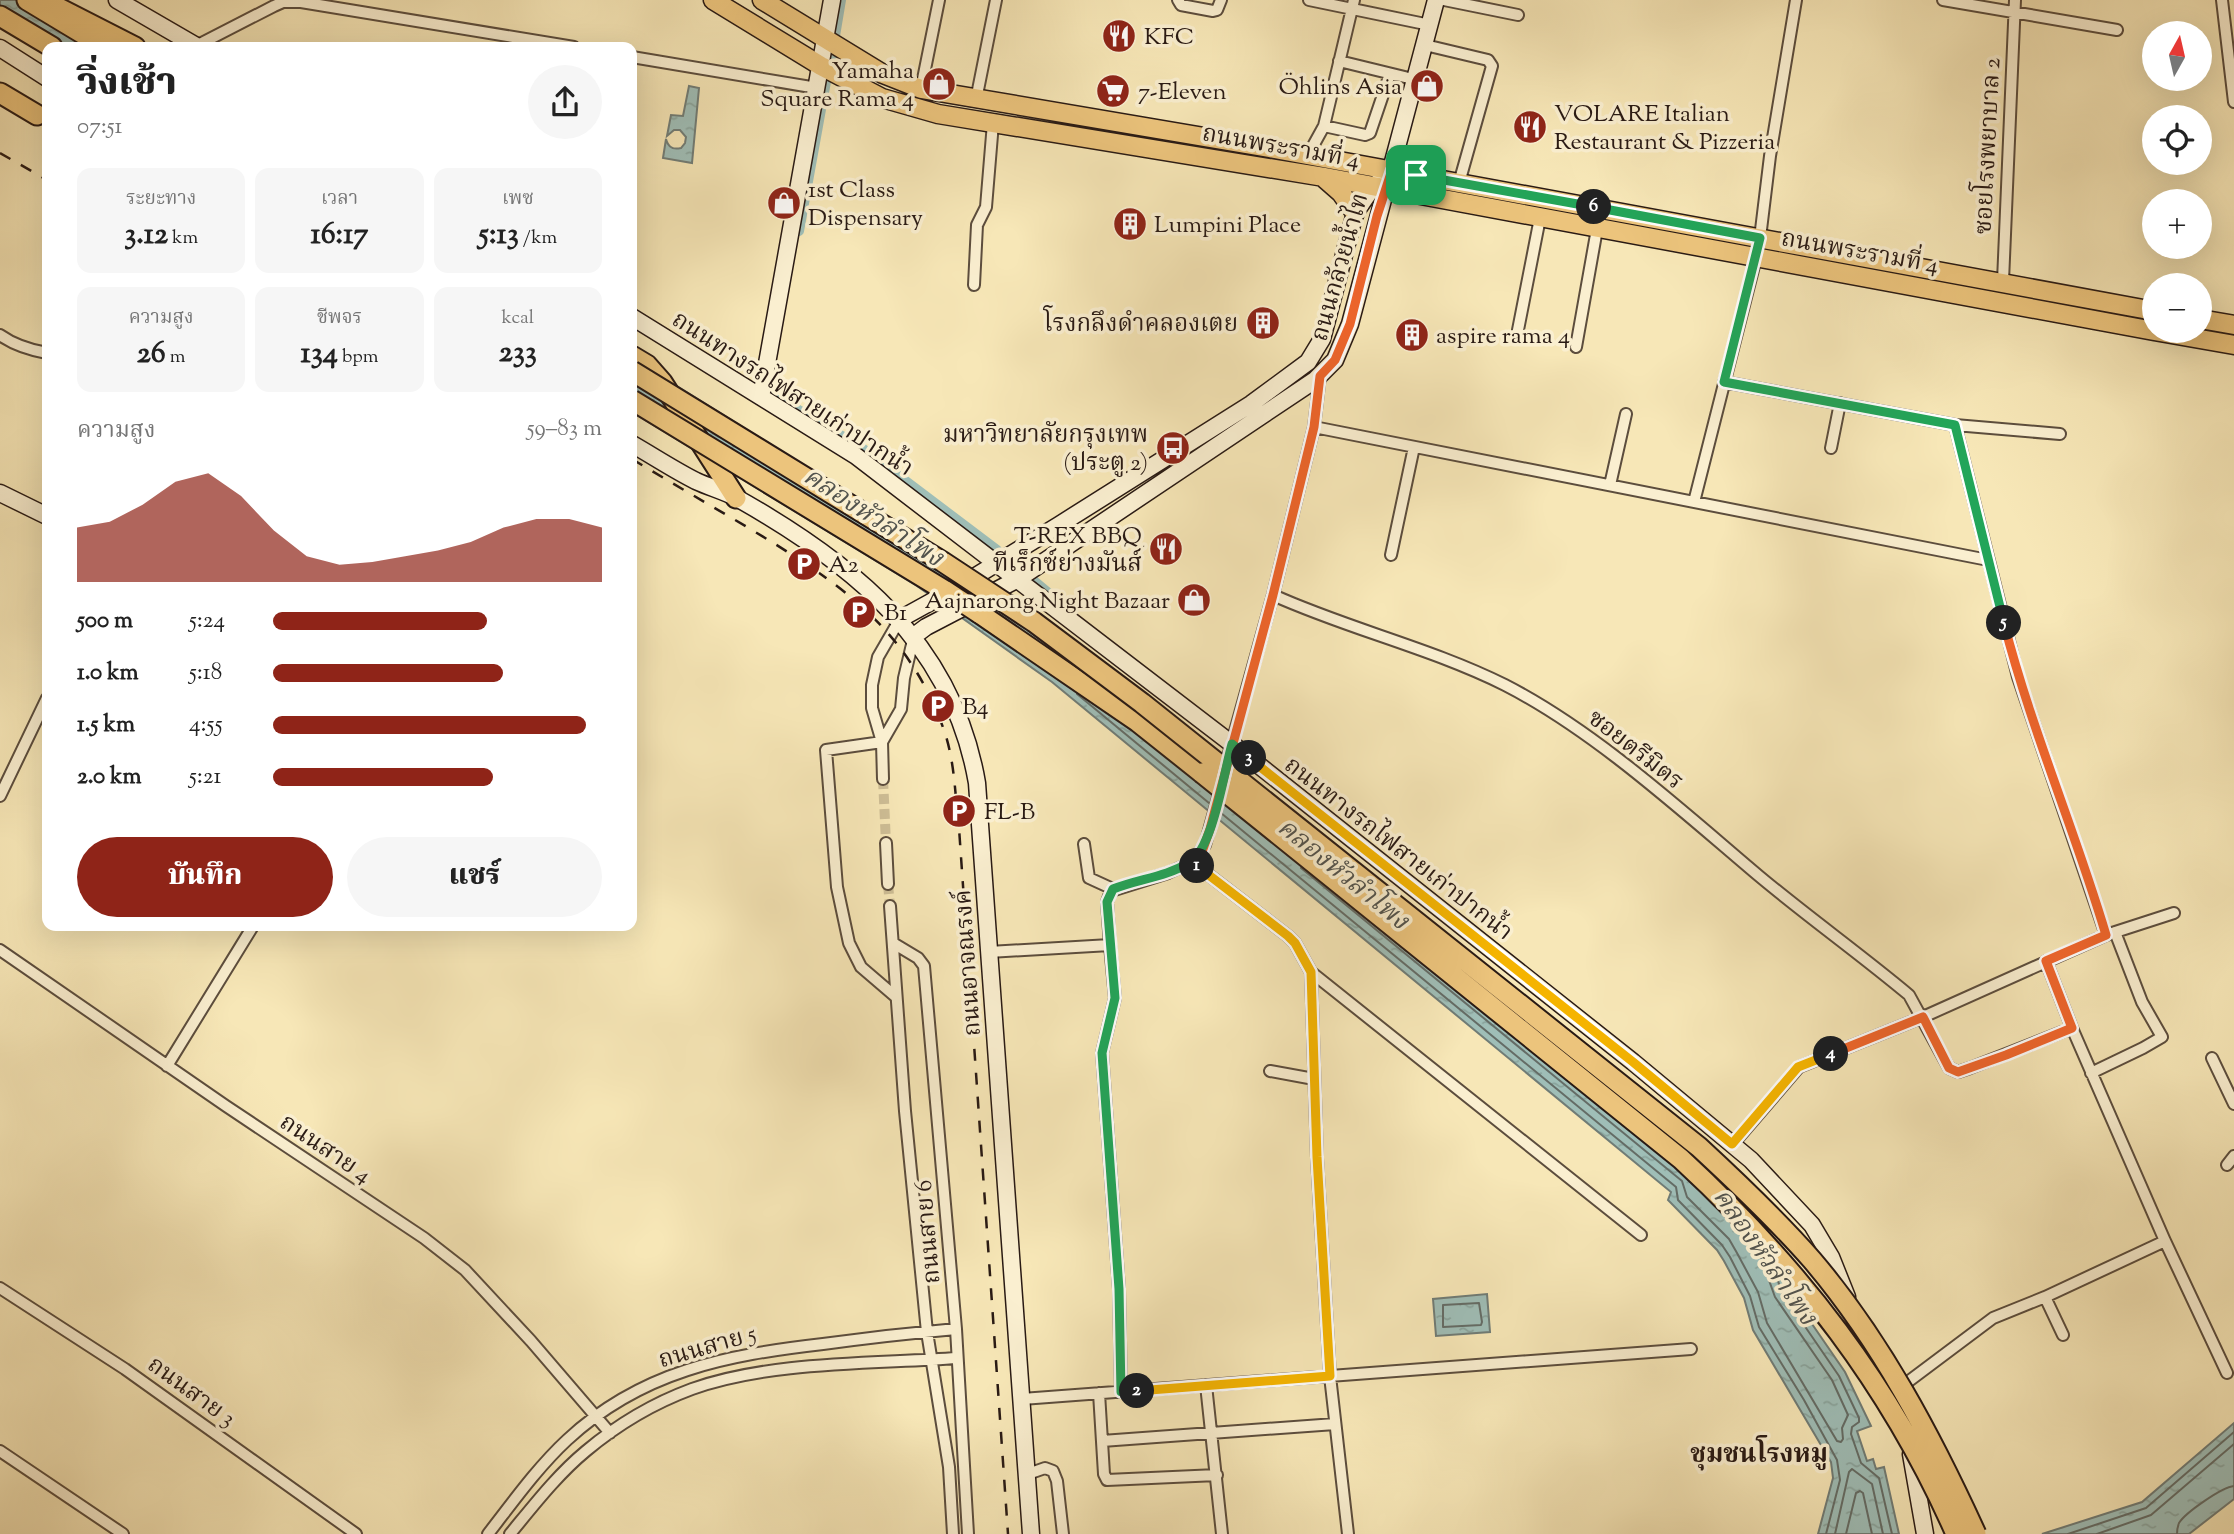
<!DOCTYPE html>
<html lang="th">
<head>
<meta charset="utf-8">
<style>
	:root { --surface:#fff; --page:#f6f6f6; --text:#222; --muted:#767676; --accent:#8f2418 }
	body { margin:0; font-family:"Sorts Mill Goudy","Noto Serif Thai",serif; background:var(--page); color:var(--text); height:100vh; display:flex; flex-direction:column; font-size:26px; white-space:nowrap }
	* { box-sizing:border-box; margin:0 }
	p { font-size:23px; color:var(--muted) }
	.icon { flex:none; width:38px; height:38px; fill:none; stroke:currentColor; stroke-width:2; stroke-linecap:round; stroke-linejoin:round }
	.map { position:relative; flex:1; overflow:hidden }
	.details { position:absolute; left:42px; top:42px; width:595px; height:889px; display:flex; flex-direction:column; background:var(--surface); border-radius:14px; box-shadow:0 7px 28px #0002 }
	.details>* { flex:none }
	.needle { width:46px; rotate:8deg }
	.controls { position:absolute; left:2142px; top:21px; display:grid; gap:14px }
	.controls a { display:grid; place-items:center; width:70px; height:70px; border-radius:50%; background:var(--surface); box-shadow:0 7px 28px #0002; font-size:35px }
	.pin { position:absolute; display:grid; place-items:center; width:60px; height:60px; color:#fff; margin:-30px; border-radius:14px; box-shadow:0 4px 10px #0006 }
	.km { position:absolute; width:35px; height:35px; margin:-18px; border-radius:50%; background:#222; color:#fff; font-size:19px; line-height:35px; text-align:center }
	.round { display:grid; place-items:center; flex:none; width:74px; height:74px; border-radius:37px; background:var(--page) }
	.head { display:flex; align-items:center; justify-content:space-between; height:119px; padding:0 35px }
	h1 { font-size:38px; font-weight:800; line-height:52px }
	.metrics { display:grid; grid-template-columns:repeat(3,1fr); gap:10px; height:119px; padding:7px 35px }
	.metrics div { display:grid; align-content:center; border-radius:14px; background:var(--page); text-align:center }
	.metrics b { font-size:30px; font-weight:800 }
	.metrics small { font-size:19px; font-weight:400 }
	.metrics p { font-size:19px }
	.chart { height:196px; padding:14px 35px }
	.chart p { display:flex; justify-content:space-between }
	.chart svg { width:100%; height:126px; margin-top:7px; fill:var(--accent); opacity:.7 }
	.button { display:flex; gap:14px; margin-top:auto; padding:14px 35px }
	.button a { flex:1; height:80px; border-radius:42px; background:var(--accent); color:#fff; font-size:28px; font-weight:800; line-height:80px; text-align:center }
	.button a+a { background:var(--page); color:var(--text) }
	ul { padding:0 35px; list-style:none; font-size:23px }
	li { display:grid; grid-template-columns:112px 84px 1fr; align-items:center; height:52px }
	li i { height:18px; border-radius:9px; background:var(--accent) }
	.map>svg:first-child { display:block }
	.water { fill:url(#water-ripples); stroke:#707c76; stroke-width:2 }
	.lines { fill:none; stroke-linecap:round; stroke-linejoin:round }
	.shore { stroke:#646c66; stroke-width:2 }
	.canal { stroke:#9fbeb7; stroke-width:10 }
	.street-tunnel { stroke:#cebe96; stroke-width:10; stroke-dasharray:10 5; stroke-linecap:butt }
	.street-casing { stroke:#5c4d3d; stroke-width:14 }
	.secondary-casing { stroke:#291a14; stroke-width:19 }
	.primary-casing { stroke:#291a14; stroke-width:21 }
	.highway-casing { stroke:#291a14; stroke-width:23 }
	.street { stroke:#faefd0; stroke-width:10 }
	.secondary { stroke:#faefd0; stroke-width:16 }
	.primary { stroke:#ecc47c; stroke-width:18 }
	.highway { stroke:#ecc47c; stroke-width:19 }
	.rail { stroke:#291a14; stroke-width:2.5; stroke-dasharray:12 12; stroke-linecap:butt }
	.highway-bridge-casing { stroke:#291a14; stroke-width:23; stroke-linecap:butt }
	.highway-bridge { stroke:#ecc47c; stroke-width:19 }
	.split-1-casing { stroke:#fff; stroke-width:14 }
	.split-2-casing { stroke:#fff; stroke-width:14 }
	.split-3-casing { stroke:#fff; stroke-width:14 }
	.split-4-casing { stroke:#fff; stroke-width:14 }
	.split-5-casing { stroke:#fff; stroke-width:14 }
	.split-6-casing { stroke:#fff; stroke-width:14 }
	.split-7-casing { stroke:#fff; stroke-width:14 }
	.split-1 { stroke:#f0652b; stroke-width:9 }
	.split-2 { stroke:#f5b400; stroke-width:9 }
	.split-3 { stroke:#22a559; stroke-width:9 }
	.split-4 { stroke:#f5b400; stroke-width:9 }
	.split-5 { stroke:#f0652b; stroke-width:9 }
	.split-6 { stroke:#22a559; stroke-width:9 }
	.split-7 { stroke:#22a559; stroke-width:9 }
	.labels { text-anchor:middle; stroke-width:7; stroke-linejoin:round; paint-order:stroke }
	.poi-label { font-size:24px; fill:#291a14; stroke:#faefd0; text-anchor:start }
	.street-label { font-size:24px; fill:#291a14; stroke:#faefd0 }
	.water-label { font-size:26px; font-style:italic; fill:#52534d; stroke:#faefd0 }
	.neighbourhood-label { font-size:26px; font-weight:bold; fill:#291a14; stroke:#faefd0 }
</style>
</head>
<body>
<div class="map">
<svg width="2234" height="1534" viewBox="0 0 2234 1534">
	<defs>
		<pattern id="water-ripples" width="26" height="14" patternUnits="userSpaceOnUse" patternTransform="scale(1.75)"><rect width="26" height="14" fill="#9fbeb7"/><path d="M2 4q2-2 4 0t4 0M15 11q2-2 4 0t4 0" fill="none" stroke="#89a39c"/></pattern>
	</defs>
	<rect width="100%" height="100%" fill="#f7e7b7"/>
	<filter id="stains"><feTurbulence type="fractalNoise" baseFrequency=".00286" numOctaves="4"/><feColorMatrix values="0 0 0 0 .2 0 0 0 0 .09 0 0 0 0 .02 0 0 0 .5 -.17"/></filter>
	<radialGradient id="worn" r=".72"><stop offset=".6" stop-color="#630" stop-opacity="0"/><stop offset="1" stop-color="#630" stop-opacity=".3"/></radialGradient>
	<!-- water -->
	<path class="water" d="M0 0H51L128 47H51L0 13Z
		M689 86 699 88 692 163 663 158 666 139C668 147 673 150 681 148L685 143 686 137 680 130H674L667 136 671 115 683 116Z
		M632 358 973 571 1704 1149 1775 1250 1788 1289 1845 1372 1871 1426 1857 1431 1867 1461 1873 1459 1876 1469 1884 1467 1899 1534H1818L1833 1478 1831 1462 1753 1330 1744 1298 1724 1261 1717 1250 1668 1200 1671 1192 1052 682 917 586 632 412Z
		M1487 1294 1490 1332 1436 1336 1433 1299Z
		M2234 1423V1499L2189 1534H2042L2142 1502Z"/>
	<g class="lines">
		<!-- shore -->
		<path class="shore" d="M1077 694 1209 803
			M1221 813 1676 1187 1678 1200 1722 1245 1730 1257 1750 1296 1759 1327 1804 1400 1837 1460 1840 1480 1826 1534
			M1301 868 1682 1181 1687 1197 1729 1239 1737 1253 1758 1292 1767 1323 1837 1441 1841 1442 1843 1439 1842 1428 1848 1415 1832 1380 1775 1297 1761 1258 1754 1248
			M1775 1272 1782 1293 1839 1376 1859 1418V1422L1852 1427 1851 1434 1861 1463 1879 1478 1892 1534
			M1479 1303 1482 1322 1481 1325 1443 1327V1305Z
			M1835 1534 1849 1472 1852 1469 1872 1484 1883 1534
			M1846 1534 1856 1493 1860 1491 1863 1493 1872 1534
			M2068 1534 2146 1508 2234 1432
			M2097 1534 2151 1515 2234 1444
			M2177 1534C2177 1529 2177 1528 2179 1523 2185 1513 2222 1487 2234 1486"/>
		<!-- canal -->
		<path class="canal" d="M835 36 841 0
			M830 59 831 57
			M799 231 827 76
			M771 378 769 389 772 394 862 448 997 550
			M1033 580 1069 610"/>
		<!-- street-tunnel -->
		<path class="street-tunnel" d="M883 779 886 843
			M888 884 890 906"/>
		<!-- street casing -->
		<g class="street-casing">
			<path id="street" d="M1178 0 1181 5 1213 11 1217 10 1221 0
				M1309 0 1430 25
				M1444 0 1518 15
				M1943 0 2117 30
				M2222 0 2234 102
				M1425 45 1488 60 1492 66 1459 183
				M196 46 274 6 283 2H301L574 47
				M632 57 817 88
				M1339 61 1417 80
				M921 89 939 0
				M976 100 996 0
				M1324 126 1365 135 1370 133 1390 74
				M1308 155 1324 126 1354 0
				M1760 238 1770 156 1796 0
				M2003 281 2015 0
				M974 285 977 225 986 207 993 123
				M1518 330 1540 218
				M0 335C14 345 30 350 47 353
				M1576 347 1597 229
				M1724 382 1955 425 2060 434
				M1955 425 2018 677 2106 935
				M1314 427 1988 560
				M1831 448 1840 403
				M1610 485 1626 414
				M1694 502 1756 258
				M1391 555 1414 447
				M1273 595C1348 629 1431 648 1505 685 1595 731 1682 811 1759 876 1808 917 1860 954 1909 995L1949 1068 1958 1072 1970 1068 2072 1028 2165 1241 2227 1373
				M882 742 826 750 837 887 849 943 861 967 896 997
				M882 742 901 709 904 678 914 636
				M1224 771 1273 595 1314 427 1320 376
				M883 779 882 742 872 708V685L878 657 900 619
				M0 796 47 698
				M886 843 888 884
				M1084 844 1089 878 1113 889
				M1192 862 1288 936 1295 943 1311 972 1317 1158 1330 1376 1348 1534
				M890 906 905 1111 927 1332 949 1467 953 1534
				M893 943 918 958 924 966 956 1329 968 1534
				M1110 945 1115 998 1102 1053 1119 1289 1121 1392
				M0 950 226 1106 424 1238 465 1270 531 1341 610 1433
				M989 952 1110 945 1107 902 1111 891 1168 873 1192 862 1205 845 1221 787
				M2046 961 2072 1028
				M1311 972 1641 1235
				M2212 1058 2234 1104
				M167 1066 253 926
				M1270 1071 1314 1079
				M2091 1073 2143 1048 2162 1037 2142 1002 2115 932
				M1733 1144 1799 1067 1923 1017 2106 935 2174 913
				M2227 1165 2234 1156
				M0 1288 125 1369 356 1534
				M2045 1297 2063 1335
				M1206 1385 1222 1534
				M1897 1390 1993 1318 2045 1297 2165 1241
				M1099 1393 1104 1474 1107 1480 1217 1475
				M1022 1399 1691 1349
				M1102 1441 1335 1424
				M0 1451 123 1534
				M1028 1474 1045 1468 1053 1471 1057 1481 1063 1534
				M488 1534C513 1502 537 1468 567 1440 641 1371 727 1355 823 1344 867 1338 911 1333 956 1329
				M510 1534C534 1505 557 1475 586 1451 617 1425 654 1403 692 1389 770 1361 874 1364 957 1358"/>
		</g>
		<!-- secondary casing -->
		<g class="secondary-casing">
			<path id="secondary" d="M117 0 198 47
				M0 48 47 78
				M632 317 856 456 1232 744 1633 1062 1751 1160 1812 1225 1831 1257 1847 1297
				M761 397 832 0
				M632 444C653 456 674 470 696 481 709 487 723 491 735 497 853 563 953 643 977 783L1031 1534
				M0 493 47 516
				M900 619 958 587 1059 525 1251 404 1308 362 1322 339 1355 213 1373 187 1382 179
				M914 636 926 627 1018 579 1315 380 1335 360 1350 324 1436 0
				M1865 1341 1895 1402
				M1911 1454 1925 1534"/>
		</g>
		<!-- primary casing -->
		<g class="primary-casing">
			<path id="primary" d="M713 0 821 66 882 98 938 114 1324 177 2154 331
				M762 0 883 74 921 89 1269 148 2154 311
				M1325 179 1341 193 1355 213
				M2200 319 2234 325
				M2154 331 2234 345"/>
		</g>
		<!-- highway casing -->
		<g class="highway-casing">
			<path id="highway" d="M27 0 105 47
				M43 0 135 47
				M0 16 52 47
				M0 93 37 115
				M632 356 647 365 662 382 736 498
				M979 613 1138 722 1202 773"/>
		</g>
		<!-- street -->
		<use href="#street" class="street"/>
		<!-- secondary -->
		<use href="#secondary" class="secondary"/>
		<!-- primary -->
		<use href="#primary" class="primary"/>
		<!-- highway -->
		<use href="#highway" class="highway"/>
		<!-- rail -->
		<path class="rail" d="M0 153 47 180
			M632 459C670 482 708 504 747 527 837 581 909 628 945 733 955 764 955 796 959 828L1008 1534"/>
		<!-- highway-bridge casing -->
		<g class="highway-bridge-casing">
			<path id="highway-bridge" d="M632 371 943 562 1034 622 1142 703 1699 1147C1738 1183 1777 1220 1812 1260 1881 1341 1932 1438 1976 1534
				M632 400 944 590 979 613
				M1202 773 1681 1159C1799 1268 1891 1386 1956 1534"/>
		</g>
		<!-- highway-bridge -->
		<use href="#highway-bridge" class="highway-bridge"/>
	</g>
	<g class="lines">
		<!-- split-1 casing -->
		<g class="split-1-casing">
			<path id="split-1" d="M1197 866 1192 862 1203 849 1210 829 1273 595 1314 427 1320 376 1335 360 1350 324 1377 216 1392 170 1416 175"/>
		</g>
		<!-- split-2 casing -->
		<g class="split-2-casing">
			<path id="split-2" d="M1137 1391 1330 1376 1317 1157 1311 972 1295 943 1288 936 1197 866"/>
		</g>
		<!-- split-3 casing -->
		<g class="split-3-casing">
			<path id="split-3" d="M1137 1391 1121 1392 1119 1289 1102 1053 1115 998 1107 902 1113 889C1138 879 1165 877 1189 863 1213 850 1224 771 1232 744L1249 758"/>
		</g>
		<!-- split-4 casing -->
		<g class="split-4-casing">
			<path id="split-4" d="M1249 758 1633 1062 1732 1144 1798 1067 1831 1054"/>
		</g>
		<!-- split-5 casing -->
		<g class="split-5-casing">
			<path id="split-5" d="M1831 1054 1923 1017 1949 1068 1958 1072 2006 1055 2072 1028 2046 961 2106 935C2075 830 2031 729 2004 623"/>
		</g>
		<!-- split-6 casing -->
		<g class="split-6-casing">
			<path id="split-6" d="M1594 207 1760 238 1724 382 1955 425 2004 623"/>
		</g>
		<!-- split-7 casing -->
		<g class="split-7-casing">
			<path id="split-7" d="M1416 175 1594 207"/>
		</g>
		<!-- split-1 -->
		<use href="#split-1" class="split-1"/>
		<!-- split-2 -->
		<use href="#split-2" class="split-2"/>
		<!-- split-3 -->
		<use href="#split-3" class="split-3"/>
		<!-- split-4 -->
		<use href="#split-4" class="split-4"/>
		<!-- split-5 -->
		<use href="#split-5" class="split-5"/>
		<!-- split-6 -->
		<use href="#split-6" class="split-6"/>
		<!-- split-7 -->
		<use href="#split-7" class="split-7"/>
	</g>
	<!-- icons -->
	<defs>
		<g id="restaurant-disc" transform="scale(1.75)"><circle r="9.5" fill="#8f2418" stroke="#faefd0"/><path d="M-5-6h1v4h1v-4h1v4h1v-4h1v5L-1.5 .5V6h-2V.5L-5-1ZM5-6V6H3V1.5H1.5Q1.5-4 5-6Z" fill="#fff"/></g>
		<g id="shop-disc" transform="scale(1.75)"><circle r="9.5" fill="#8f2418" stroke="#faefd0"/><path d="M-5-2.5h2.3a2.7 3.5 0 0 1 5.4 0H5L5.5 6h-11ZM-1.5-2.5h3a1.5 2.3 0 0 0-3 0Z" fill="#fff"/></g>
		<g id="supermarket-disc" transform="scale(1.75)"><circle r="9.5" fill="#8f2418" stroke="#faefd0"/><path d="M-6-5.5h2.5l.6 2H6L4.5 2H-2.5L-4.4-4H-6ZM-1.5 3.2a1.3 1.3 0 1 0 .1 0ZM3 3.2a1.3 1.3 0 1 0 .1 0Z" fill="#fff"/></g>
		<g id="building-disc" transform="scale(1.75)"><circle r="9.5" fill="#8f2418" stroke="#faefd0"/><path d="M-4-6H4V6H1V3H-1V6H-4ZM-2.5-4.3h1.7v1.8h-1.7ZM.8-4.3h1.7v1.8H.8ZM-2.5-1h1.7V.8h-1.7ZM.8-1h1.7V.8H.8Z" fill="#fff"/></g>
		<g id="bus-disc" transform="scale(1.75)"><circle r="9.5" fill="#8f2418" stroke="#faefd0"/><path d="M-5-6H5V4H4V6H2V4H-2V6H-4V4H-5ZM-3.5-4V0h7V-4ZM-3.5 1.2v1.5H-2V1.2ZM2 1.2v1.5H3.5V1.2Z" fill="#fff"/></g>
		<g id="parking-disc" transform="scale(1.75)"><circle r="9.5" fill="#8f2418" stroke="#faefd0"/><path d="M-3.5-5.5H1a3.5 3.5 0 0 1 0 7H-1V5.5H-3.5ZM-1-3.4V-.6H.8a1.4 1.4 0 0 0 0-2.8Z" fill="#fff"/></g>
	</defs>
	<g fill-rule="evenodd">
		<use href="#restaurant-disc" x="1119" y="36"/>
		<use href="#shop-disc" x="939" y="84"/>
		<use href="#shop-disc" x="1427" y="86"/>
		<use href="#supermarket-disc" x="1113" y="91"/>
		<use href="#restaurant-disc" x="1530" y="127"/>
		<use href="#shop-disc" x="784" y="203"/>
		<use href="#building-disc" x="1130" y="224"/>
		<use href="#building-disc" x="1263" y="323"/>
		<use href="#building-disc" x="1412" y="335"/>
		<use href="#bus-disc" x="1173" y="448"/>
		<use href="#restaurant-disc" x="1166" y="549"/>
		<use href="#parking-disc" x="804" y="564"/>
		<use href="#shop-disc" x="1194" y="600"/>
		<use href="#parking-disc" x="859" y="612"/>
		<use href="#parking-disc" x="938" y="706"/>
		<use href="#parking-disc" x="959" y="811"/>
	</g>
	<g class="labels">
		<!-- poi labels -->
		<g class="poi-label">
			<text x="1144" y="44">KFC</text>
			<text x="914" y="78" text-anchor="end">Yamaha<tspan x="914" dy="28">Square Rama 4</tspan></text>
			<text x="1402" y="94" text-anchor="end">Öhlins Asia</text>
			<text x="1138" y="99">7-Eleven</text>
			<text x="1554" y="121">VOLARE Italian<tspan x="1554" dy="28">Restaurant &amp; Pizzeria</tspan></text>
			<text x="808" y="197">1st Class<tspan x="808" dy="28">Dispensary</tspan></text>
			<text x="1154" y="232">Lumpini Place</text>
			<text x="1238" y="331" text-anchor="end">โรงกลึงดำคลองเตย</text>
			<text x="1436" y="343">aspire rama 4</text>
			<text x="1148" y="442" text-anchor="end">มหาวิทยาลัยกรุงเทพ<tspan x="1148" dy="28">(ประตู 2)</tspan></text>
			<text x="1142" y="543" text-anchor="end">T-REX BBQ<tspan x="1142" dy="28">ทีเร็กซ์ย่างมันส์</tspan></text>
			<text x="828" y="572">A2</text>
			<text x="1170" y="608" text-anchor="end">Aajnarong Night Bazaar</text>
			<text x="884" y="620">B1</text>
			<text x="962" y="714">B4</text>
			<text x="984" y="819">FL-B</text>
		</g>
		<!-- street labels -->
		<g class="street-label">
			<text transform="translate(1281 146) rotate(10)" y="8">ถนนพระรามที่ 4</text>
			<text transform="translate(1987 146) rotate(-87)" y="8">ซอยโรงพยาบาล 2</text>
			<text transform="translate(1860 251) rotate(10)" y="8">ถนนพระรามที่ 4</text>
			<text transform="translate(1339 267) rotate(-74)" y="8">ถนนกล้วยน้ำไท</text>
			<text transform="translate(793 393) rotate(33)" y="8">ถนนทางรถไฟสายเก่าปากน้ำ</text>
			<text transform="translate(1636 749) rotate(38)" y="8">ซอยตรีมิตร</text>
			<text transform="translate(1399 848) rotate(38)" y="8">ถนนทางรถไฟสายเก่าปากน้ำ</text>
			<text transform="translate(967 963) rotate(-94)" y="8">ถนนอาจณรงค์</text>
			<text transform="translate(326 1148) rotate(34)" y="8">ถนนสาย 4</text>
			<text transform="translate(927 1232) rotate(-95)" y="8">ถนนสาย 6</text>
			<text transform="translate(707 1346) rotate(-16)" y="8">ถนนสาย 5</text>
			<text transform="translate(192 1391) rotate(36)" y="8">ถนนสาย 3</text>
		</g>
		<!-- water labels -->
		<g class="water-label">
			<text transform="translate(874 516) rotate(33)" y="9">คลองหัวลำโพง</text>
			<text transform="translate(1344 873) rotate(39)" y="9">คลองหัวลำโพง</text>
			<text transform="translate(1766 1256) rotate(55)" y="9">คลองหัวลำโพง</text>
		</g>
		<!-- neighbourhood labels -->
		<g class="neighbourhood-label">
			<text x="1759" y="1462">ชุมชนโรงหมู</text>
		</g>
	</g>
	<rect width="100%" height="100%" filter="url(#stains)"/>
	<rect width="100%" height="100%" fill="url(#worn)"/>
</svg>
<div class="controls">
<a><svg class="needle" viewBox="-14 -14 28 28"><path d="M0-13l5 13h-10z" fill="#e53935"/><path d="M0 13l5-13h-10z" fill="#767676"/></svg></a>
<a><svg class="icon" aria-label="locate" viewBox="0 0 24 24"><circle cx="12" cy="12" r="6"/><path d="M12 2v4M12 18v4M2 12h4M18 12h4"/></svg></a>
<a>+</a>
<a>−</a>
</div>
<div class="pin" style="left:1416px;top:175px;background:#1e9e55"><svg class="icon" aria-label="arrive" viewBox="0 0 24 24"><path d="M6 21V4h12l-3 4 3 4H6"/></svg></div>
<b class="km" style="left:1197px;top:866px">1</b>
<b class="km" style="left:1137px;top:1391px">2</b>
<b class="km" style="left:1249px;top:758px">3</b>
<b class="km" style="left:1831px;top:1054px">4</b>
<b class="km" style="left:2004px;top:623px">5</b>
<b class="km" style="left:1594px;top:207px">6</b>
<section class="details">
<div class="head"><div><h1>วิ่งเช้า</h1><p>07:51</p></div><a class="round"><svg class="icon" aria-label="share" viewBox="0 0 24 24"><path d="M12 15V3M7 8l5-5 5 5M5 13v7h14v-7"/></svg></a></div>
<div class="metrics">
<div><p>ระยะทาง</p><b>3.12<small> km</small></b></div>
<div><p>เวลา</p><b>16:17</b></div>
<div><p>เพซ</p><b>5:13<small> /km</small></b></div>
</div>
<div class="metrics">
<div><p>ความสูง</p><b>26<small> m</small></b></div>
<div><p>ชีพจร</p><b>134<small> bpm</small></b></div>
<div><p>kcal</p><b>233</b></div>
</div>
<div class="chart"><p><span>ความสูง</span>59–83 m</p>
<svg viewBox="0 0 160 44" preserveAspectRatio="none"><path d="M0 44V25L10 23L20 17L30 9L40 6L50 14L60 26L70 35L80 38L90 37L100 35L110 33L120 30L130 25L140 22L150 22L160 25V44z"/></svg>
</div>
<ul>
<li><b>500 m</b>5:24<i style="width:65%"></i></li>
<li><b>1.0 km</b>5:18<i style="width:70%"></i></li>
<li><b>1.5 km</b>4:55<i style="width:95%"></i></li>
<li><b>2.0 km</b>5:21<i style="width:67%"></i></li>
</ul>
<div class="button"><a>บันทึก</a><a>แชร์</a></div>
</section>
</div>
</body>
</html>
